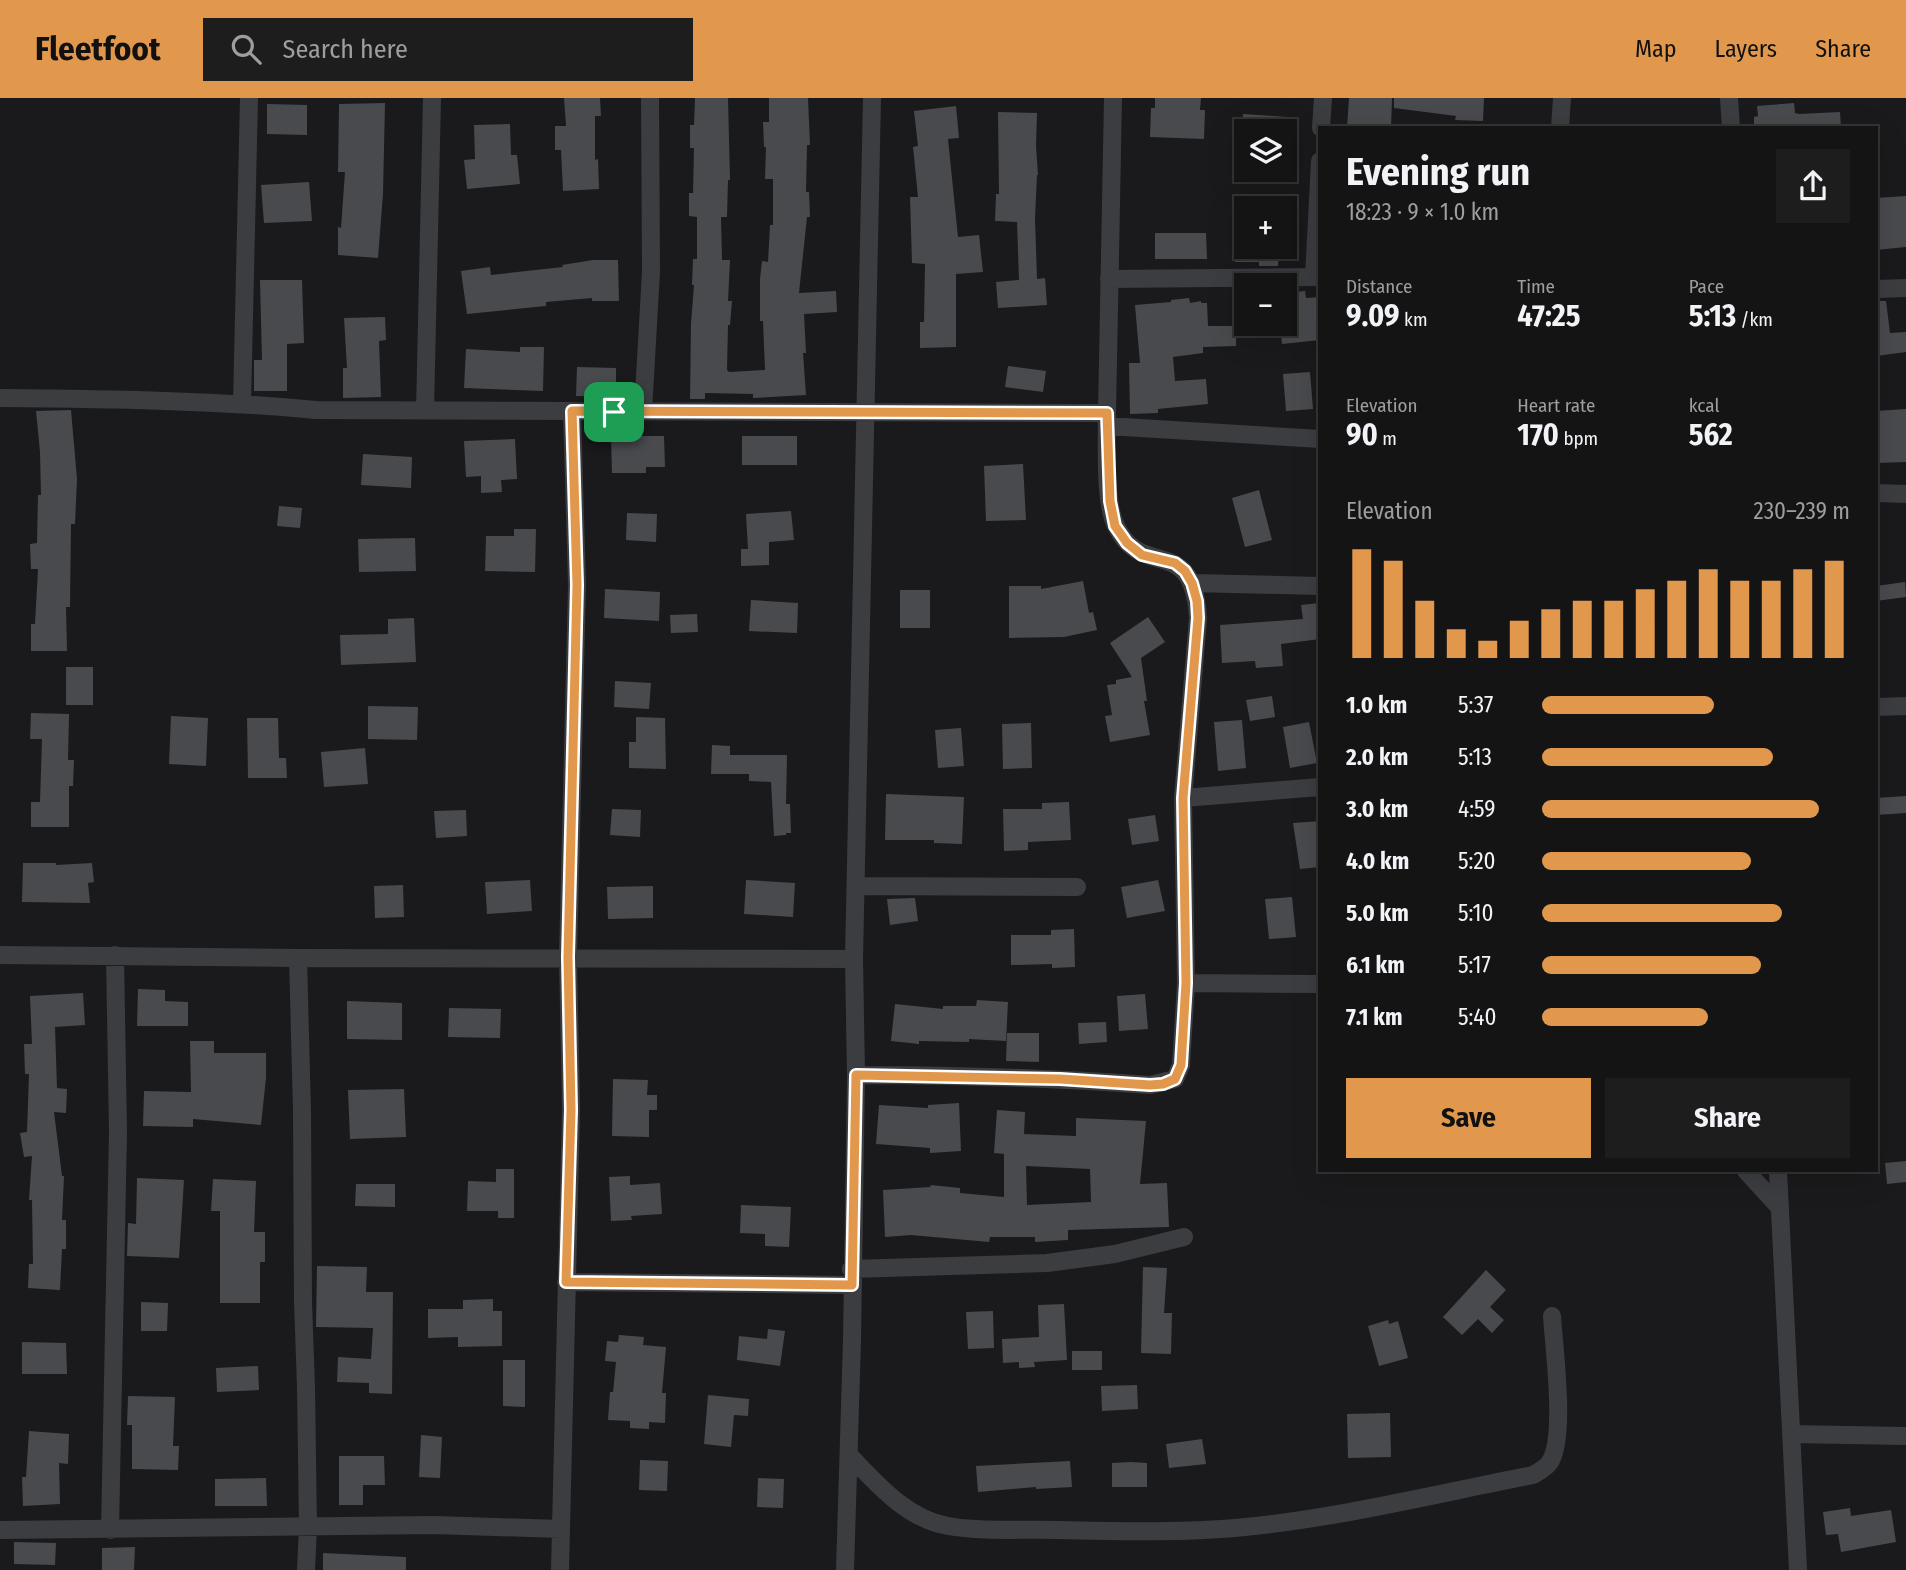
<!DOCTYPE html>
<html lang="en">
<head>
<meta charset="utf-8">
<style>
	:root { --surface:#141415; --page:#1d1d1e; --text:#f1f3f6; --muted:#9d9ea0; --line:#333334; --accent:#e2984c }
	body { margin:0; font-family:"Fira Sans Condensed",sans-serif; background:var(--page); color:var(--text); height:100vh; display:flex; flex-direction:column; font-size:26px; white-space:nowrap }
	* { box-sizing:border-box; margin:0 }
	p { font-size:23px; color:var(--muted) }
	.icon { flex:none; width:38px; height:38px; fill:none; stroke:currentColor; stroke-width:2; stroke-linecap:round; stroke-linejoin:round }
	.map { position:relative; flex:1; overflow:hidden }
	.side { position:absolute; left:1318px; top:28px; width:560px; height:1046px; display:flex; flex-direction:column; background:var(--surface); border-radius:0px; box-shadow:0 7px 28px #0002,0 0 0 2px var(--line) }
	.side>* { flex:none }
	.fabs { position:absolute; left:1234px; top:21px; display:grid; gap:14px }
	.fabs a { display:grid; place-items:center; width:63px; height:63px; border-radius:0px; background:var(--surface); box-shadow:0 7px 28px #0002,0 0 0 2px var(--line); font-size:35px }
	.pin { position:absolute; display:grid; place-items:center; width:60px; height:60px; color:#fff; margin:-30px; border-radius:14px; box-shadow:0 4px 10px #0006 }
	.round { display:grid; place-items:center; flex:none; width:74px; height:74px; border-radius:0px; background:var(--page) }
	.head { display:flex; align-items:center; justify-content:space-between; height:119px; padding:0 28px }
	h1 { font-size:38px; font-weight:700; line-height:52px }
	.metrics { display:grid; grid-template-columns:repeat(3,1fr); gap:10px; height:119px; padding:7px 28px }
	.metrics div { display:grid; align-content:center }
	.metrics b { font-size:30px; font-weight:700 }
	.metrics small { font-size:19px; font-weight:400 }
	.metrics p { font-size:19px }
	.chart { height:196px; padding:14px 28px }
	.chart p { display:flex; justify-content:space-between }
	.chart svg { width:100%; height:126px; margin-top:7px; stroke:var(--accent); stroke-width:6 }
	.button { display:flex; gap:14px; margin-top:auto; padding:14px 28px }
	.button a { flex:1; height:80px; border-radius:0px; background:var(--accent); color:#111; font-size:28px; font-weight:700; line-height:80px; text-align:center }
	.button a+a { background:var(--page); color:var(--text) }
	ul { padding:0 28px; list-style:none; font-size:23px }
	li { display:grid; grid-template-columns:112px 84px 1fr; align-items:center; height:52px }
	li i { height:18px; border-radius:9px; background:var(--accent) }
	header { display:flex; align-items:center; gap:42px; box-sizing:border-box; height:98px; padding:0 35px; background:var(--accent); color:#111 }
	header strong { font-size:33px }
	nav { display:flex; gap:38px; margin-inline-start:auto; font-size:24px }
	.search { width:490px; height:63px; background:var(--page); display:flex; align-items:center; gap:18px; box-sizing:border-box; padding:0 24px; border-radius:0px; color:var(--muted); font-size:26px }
	.map>svg:first-child { display:block }
	.building { fill:#494a4e; fill-rule:evenodd }
	.lines { fill:none; stroke-linecap:round; stroke-linejoin:round }
	.minor { stroke:#3b3d40; stroke-width:18 }
	.route-casing { stroke:#fff; stroke-width:14 }
	.route { stroke:#e2984c; stroke-width:9 }
</style>
</head>
<body>
<header>
<strong>Fleetfoot</strong>
<div class="search"><svg class="icon" aria-label="search" viewBox="0 0 24 24"><circle cx="10" cy="10" r="6"/><path d="M15 15l6 6"/></svg>Search here</div>
<nav><a>Map</a><a>Layers</a><a>Share</a></nav>
</header>
<div class="map">
<svg width="1906" height="1472" viewBox="0 0 1906 1472">
	<rect width="100%" height="100%" fill="#1a1a1c"/>
	<!-- building -->
	<path class="building" d="M564 0H600L601 18H595V62L598 61 599 91 563 93 561 52H555V28H566Z
		M695 0H728L730 82H728L727 119H721L722 162H730L728 203H732L730 227H728L727 272 729 274 765 272 763 223H760V181L762 163 768 164 770 127H773V81H765L766 49H764L763 24H769V0H808L810 47H807L806 94H809L810 119H807L799 195 836 193 837 214 804 216 806 255H803L806 297 753 300V296L705 295V301H690L691 226 694 187H692L693 161H697V119L689 118V95H693L694 50H690V27H694Z
		M1155 0H1201L1200 12H1205L1204 41 1150 39 1151 10H1155Z
		M1349 0H1392L1391 30H1347Z
		M1394 0H1484L1483 23 1455 22 1456 18 1394 10Z
		M385 5 383 96 378 160 338 157V129L341 130 345 74H338L339 6Z
		M1794 5 1795 15 1799 16 1840 14 1841 30H1754V19L1758 18 1757 8Z
		M267 6 307 7V37L267 36Z
		M956 8 959 40 948 41 958 139 979 137 983 174 956 176V249L920 250V224H924L925 166 912 165 910 99H918L913 49 918 48 914 13Z
		M998 14 1037 15 1036 48 1038 77H1037L1035 120 1037 181 1045 180 1047 207 998 210 996 184 1019 182 1017 124 995 123 996 96H999Z
		M1243 16 1287 19 1286 33H1242Z
		M510 26 511 57H517L520 86 467 91 464 62 475 61 474 27Z
		M1240 72H1282V86H1240Z
		M309 84 312 123 264 125 261 87Z
		M1906 98V149L1876 152V100Z
		M1155 135H1206L1207 161H1155Z
		M1235 149H1279L1278 168H1259V164H1235Z
		M593 162H618L619 203H592V200L546 204V208L467 216 461 173 490 169 491 177 563 169 562 167Z
		M260 182H302L304 245 287 246V293H254V262H262Z
		M1305 193 1306 200 1320 199V242L1282 246 1280 226H1284V195Z
		M1189 200 1190 205 1201 203V205H1207L1208 228H1236V248L1203 249V255L1173 259 1175 283 1206 281 1208 306 1158 311V315L1130 316 1129 265H1140L1135 207 1171 204V202Z
		M1876 203H1886L1890 235 1906 234V254L1876 258Z
		M385 219 386 242 379 243 381 299 343 300V270H347L344 220Z
		M520 249H544L543 293 464 290 466 251 520 254Z
		M1008 268 1046 273 1043 294 1005 289Z
		M577 269 616 270V299L576 298Z
		M1310 274 1313 311 1286 313 1283 276Z
		M1906 311V364L1876 365V313Z
		M71 312 77 381 75 426H71L70 509H66L67 553H31V526H35L38 471H31L30 446 37 445 38 397H41L40 354 36 313Z
		M611 338H664L665 369H646V375H612Z
		M742 338H797V367H742Z
		M515 341 517 381 501 382 502 394 481 395V378L466 379 464 343Z
		M363 356 412 359 411 390 361 387Z
		M1023 366 1026 422 986 423 984 368Z
		M1259 392 1272 442 1245 449 1232 400Z
		M279 408 302 410 300 430 277 428Z
		M791 413 794 442 769 444V467L741 468V451H748L746 416Z
		M627 415 657 416 656 444 626 442Z
		M514 431H536L535 474 485 473 486 438H514Z
		M415 440 416 473 359 474 358 441Z
		M1083 483 1089 515 1093 514 1097 532 1064 539 1009 540V488H1041V491Z
		M1905 484 1906 499 1876 503V488Z
		M605 491 660 494 659 523 604 520Z
		M900 492H930V530H900Z
		M751 502 798 505 797 535 749 533Z
		M1320 505V541L1281 546 1283 568 1256 570 1255 563 1222 565 1220 527 1303 521 1301 507Z
		M697 516 698 534 671 535 670 517Z
		M1148 519 1165 544 1141 560 1147 603H1144L1150 637 1110 644 1105 618 1112 617 1107 587 1116 586V582L1132 579 1110 545Z
		M414 520 416 564 341 567 340 537 388 536V521Z
		M66 569H93V607H66Z
		M615 583 651 585 649 611 614 609Z
		M1272 598 1275 619 1250 623 1246 602Z
		M368 608 418 609 417 642 368 641Z
		M31 615 69 616 68 662H74L73 688H69V729H31V704H40L42 641H30Z
		M171 618 208 620 206 668 169 666Z
		M636 619 665 620 666 671 629 670V644H636Z
		M247 620H278L279 660H286L287 680H248Z
		M1242 622 1246 670 1218 673 1214 624Z
		M1309 624 1317 665 1290 670 1283 629Z
		M1031 625 1032 670 1003 671 1002 626Z
		M961 630 964 668 938 670 935 632Z
		M712 647 730 648V657H787L786 706H790L791 735H786V737L774 738 771 684 749 683V676H711Z
		M365 650 368 686 324 689 321 654Z
		M886 696 964 699 962 746 934 745V742H885Z
		M1906 698V715L1876 717V700Z
		M1069 704 1071 742 1028 744V752L1004 753 1003 711H1042V705Z
		M612 711 641 712 640 739 610 737Z
		M466 712 467 738 436 740 434 713Z
		M1155 717 1159 743 1132 747 1128 721Z
		M1320 723V769L1300 771 1293 725Z
		M23 765H56V767L92 765 94 784 88 785 90 805 22 804Z
		M530 782 532 813 487 816 485 784Z
		M746 782 795 785 793 819 744 816Z
		M1158 782 1165 813 1127 820 1121 789Z
		M403 787 404 819 375 820 374 788Z
		M653 788V820L608 821 607 789Z
		M1292 799 1296 839 1269 841 1265 801Z
		M915 800 918 823 890 827 887 801Z
		M1074 831 1075 869 1052 870V866L1011 867V837H1051V832Z
		M138 891 165 892V903L188 904V928H137Z
		M83 895 85 927 55 929 57 990 67 991 66 1015 54 1014 62 1078H64L62 1122H66V1151H62L60 1192 28 1190 29 1166H33L32 1102H29L32 1058 24 1059 20 1035 27 1034 29 976H25L24 946H32L30 898Z
		M1145 896 1148 931 1119 933 1117 898Z
		M977 902 1008 904 1006 943 969 941V944L919 943V946L891 943 895 906 943 911V908H976Z
		M347 903 402 905V942L347 941Z
		M449 910 501 911 500 940 448 939Z
		M1106 924 1107 944 1079 946 1078 925Z
		M1007 935H1039V964L1006 963Z
		M190 943H214V955H266V980L261 1027 193 1021V1029L143 1028 144 993 191 994Z
		M613 981 648 982 647 997H657V1012H649V1039L612 1038Z
		M404 991 406 1039 350 1041 348 992Z
		M959 1005 961 1053 930 1055V1050L876 1046 879 1007 928 1010V1007Z
		M997 1012 1025 1014 1024 1036 1076 1038V1020L1146 1023 1140 1086 1167 1085 1169 1129 1068 1132V1142L1035 1144V1139H990L989 1144 911 1137 885 1139 883 1092 930 1089 931 1087 960 1090V1095L1004 1099V1056L994 1055ZM1026 1068 1090 1071 1091 1104 1027 1107Z
		M1906 1063V1084L1887 1086 1885 1065Z
		M496 1071H514V1120H498V1113H467L468 1083 496 1084Z
		M630 1078V1087L660 1085 662 1116 631 1118 632 1122 611 1123 609 1079Z
		M137 1080 184 1082 179 1160 127 1158 128 1125 136 1126Z
		M213 1081 256 1083 254 1134H265V1164H260V1205H220V1113H211Z
		M356 1086H395V1109L355 1108Z
		M741 1107 791 1109 789 1149 765 1148V1136L740 1135Z
		M317 1168 367 1169 366 1194H393L392 1296 369 1295V1285L337 1284 338 1259 371 1261 373 1230 316 1229Z
		M1143 1169 1167 1170 1164 1215H1172L1171 1256 1141 1255Z
		M1486 1172 1506 1192 1490 1209 1504 1222 1492 1235 1478 1221 1462 1237 1443 1219Z
		M493 1201V1213H502V1248L458 1249V1239L428 1240V1211H463V1202Z
		M141 1204 168 1205 167 1233H141Z
		M1064 1206 1067 1262 1034 1264 1035 1269 1019 1270V1264L1003 1265 1002 1241 1039 1239 1038 1207Z
		M993 1213 994 1250 968 1251 966 1214Z
		M1388 1222 1389 1226 1398 1223 1408 1260 1379 1268 1368 1228Z
		M768 1231 785 1233 780 1268 737 1262 739 1238 767 1241Z
		M619 1237 644 1239 643 1247 666 1249 662 1295H666L665 1325 649 1324V1331L630 1330V1323L608 1322 610 1294H613L616 1264 605 1263 607 1243 618 1244Z
		M22 1244 66 1245 67 1276H22Z
		M1072 1253H1102V1272H1072Z
		M503 1262H525V1309L503 1308Z
		M258 1268 259 1292 217 1294 216 1270Z
		M1137 1287 1138 1311 1102 1313 1101 1288Z
		M708 1297 749 1301 748 1318 734 1317 731 1349 704 1346Z
		M128 1298 175 1299 173 1348H179L178 1372 132 1371V1327H127Z
		M1390 1315 1391 1359 1348 1360 1347 1316Z
		M29 1333 69 1336 68 1366 59 1365 60 1406 23 1408 22 1379H26Z
		M421 1337 442 1339 440 1380 419 1379Z
		M1202 1341 1206 1366 1169 1370 1166 1346Z
		M339 1358H384L385 1387H363V1407H339Z
		M640 1362 668 1363 667 1393 639 1392Z
		M1070 1363 1072 1389 1036 1391V1389L978 1394 976 1368Z
		M1131 1364 1147 1365V1389H1112V1365Z
		M266 1380 267 1408H215V1381Z
		M758 1380 784 1381 783 1410 757 1409Z
		M1850 1410 1851 1418 1891 1412 1896 1444 1841 1454 1838 1436 1826 1437 1823 1414Z
		M14 1444 56 1445 55 1467 14 1466Z
		M135 1449 134 1472H102V1450Z
		M323 1455 406 1459V1472H323Z"/>
	<g class="lines">
		<!-- minor -->
		<path class="minor" d="M1729 0 1731 30
			M1321 30 1323 0
			M1560 30 1562 0
			M1109 181 1314 179 1320 63
			M1876 191 1906 190
			M0 300C105 301 211 302 316 312L1107 315 1113 0
			M242 306 249 0
			M425 313 432 0
			M643 313 651 174 650 0
			M1107 315C1107 343 1104 405 1116 428 1142 483 1193 434 1198 520L1183 700 1186 885
			M1107 328 1320 341
			M1876 395 1906 396
			M1192 485 1320 488
			M1876 609 1906 608
			M1183 700 1320 689
			M856 788 1077 789
			M0 857 298 860 854 861
			M298 860 302 1013 303 1204 306 1289 308 1429 306 1472
			M856 977C954 977 1052 980 1150 987L1175 981 1181 967 1186 885 1320 886
			M1746 1073 1779 1109
			M1778 1073 1798 1472
			M851 1171 1047 1165 1115 1156 1184 1139
			M566 1184 852 1187
			M1791 1336 1906 1338
			M850 1358C877 1386 907 1421 948 1428 980 1434 1025 1431 1059 1432 1118 1433 1177 1435 1235 1430 1335 1421 1435 1396 1533 1377 1540 1373 1546 1370 1550 1364 1566 1339 1554 1250 1552 1218
			M0 1432 434 1427 560 1431
			M110 1432 118 1034 115 857
			M560 1472 571 1012 568 859 577 487 572 313
			M845 1472 852 1243 856 977 854 861 872 0"/>
	</g>
	<g class="lines">
		<!-- route casing -->
		<g class="route-casing">
			<path id="route" d="M572 313 1107 315 1110 403 1115 428 1127 445 1142 457 1175 465 1185 473 1192 485 1197 503 1198 520 1183 700 1186 885 1181 967 1175 981 1163 986 1150 987 1060 981 856 977 852 1187 566 1184 571 1012 568 859 577 487Z"/>
		</g>
		<!-- route -->
		<use href="#route" class="route"/>
	</g>
</svg>
<div class="fabs">
<a><svg class="icon" aria-label="layers" viewBox="0 0 24 24"><path d="M12 4l9 5-9 5-9-5zM3 14l9 5 9-5"/></svg></a>
<a>+</a>
<a>−</a>
</div>
<div class="pin" style="left:614px;top:314px;background:#1e9e55"><svg class="icon" aria-label="arrive" viewBox="0 0 24 24"><path d="M6 21V4h12l-3 4 3 4H6"/></svg></div>
<section class="side">
<div class="head"><div><h1>Evening run</h1><p>18:23 · 9 × 1.0 km</p></div><a class="round"><svg class="icon" aria-label="share" viewBox="0 0 24 24"><path d="M12 15V3M7 8l5-5 5 5M5 13v7h14v-7"/></svg></a></div>
<div class="metrics">
<div><p>Distance</p><b>9.09<small> km</small></b></div>
<div><p>Time</p><b>47:25</b></div>
<div><p>Pace</p><b>5:13<small> /km</small></b></div>
</div>
<div class="metrics">
<div><p>Elevation</p><b>90<small> m</small></b></div>
<div><p>Heart rate</p><b>170<small> bpm</small></b></div>
<div><p>kcal</p><b>562</b></div>
</div>
<div class="chart"><p><span>Elevation</span>230–239 m</p>
<svg viewBox="0 0 160 44" preserveAspectRatio="none"><path d="M5 44V6M15 44V10M25 44V24M35 44V34M45 44V38M55 44V31M65 44V27M75 44V24M85 44V24M95 44V20M105 44V17M115 44V13M125 44V17M135 44V17M145 44V13M155 44V10"/></svg>
</div>
<ul>
<li><b>1.0 km</b>5:37<i style="width:56%"></i></li>
<li><b>2.0 km</b>5:13<i style="width:75%"></i></li>
<li><b>3.0 km</b>4:59<i style="width:90%"></i></li>
<li><b>4.0 km</b>5:20<i style="width:68%"></i></li>
<li><b>5.0 km</b>5:10<i style="width:78%"></i></li>
<li><b>6.1 km</b>5:17<i style="width:71%"></i></li>
<li><b>7.1 km</b>5:40<i style="width:54%"></i></li>
</ul>
<div class="button"><a>Save</a><a>Share</a></div>
</section>
</div>
</body>
</html>
